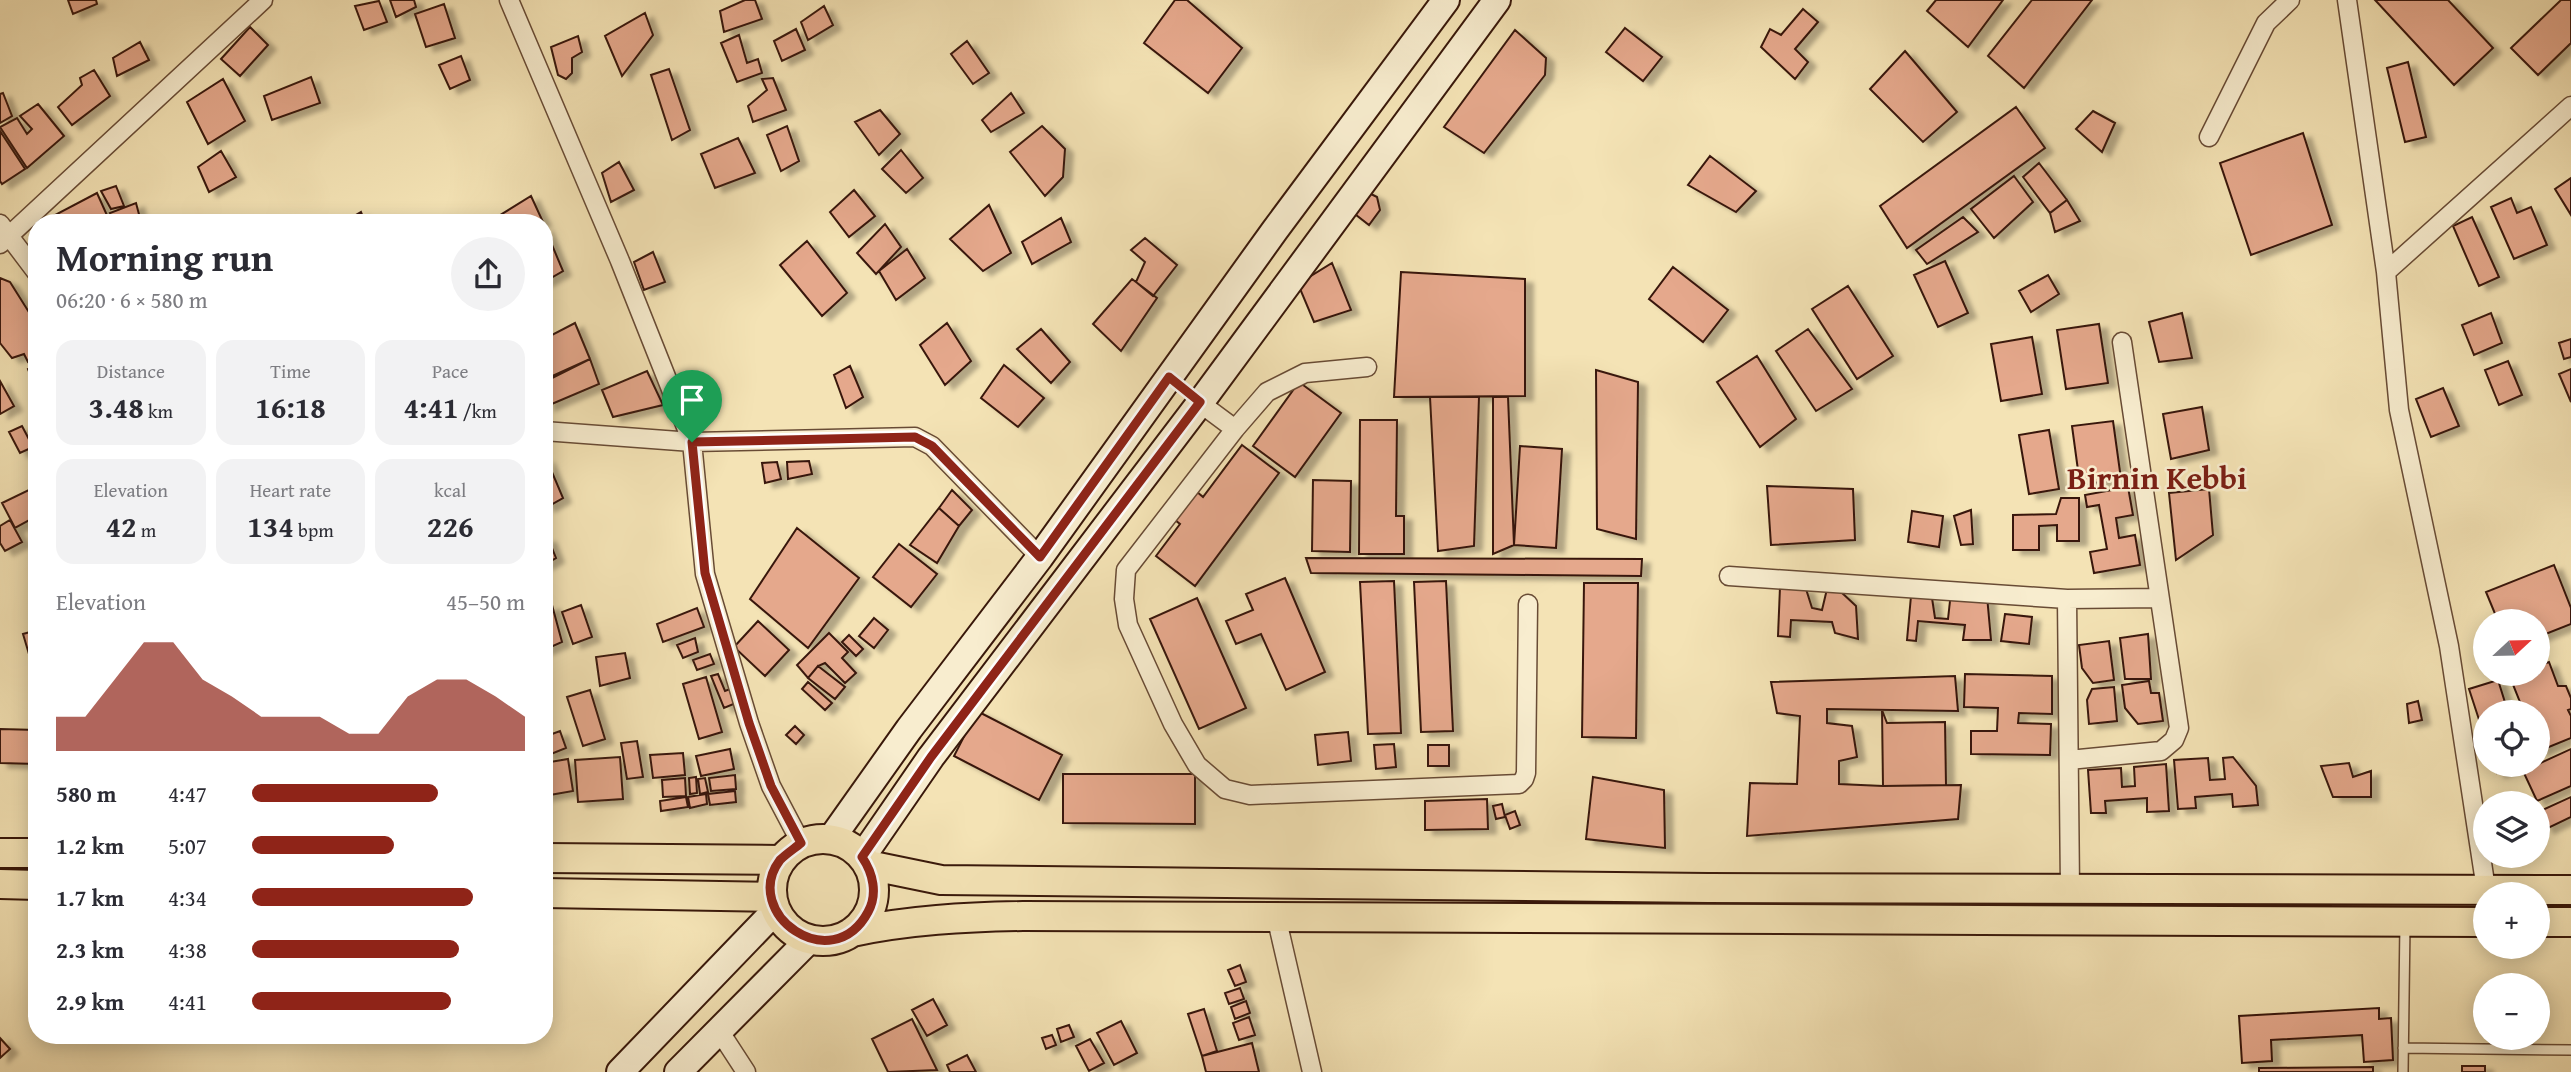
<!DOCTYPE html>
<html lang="en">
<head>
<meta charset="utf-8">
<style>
	:root { --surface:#fff; --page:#f2f2f3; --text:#2b2b33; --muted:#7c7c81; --accent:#8f2418 }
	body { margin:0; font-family:"Gentium Book Plus",serif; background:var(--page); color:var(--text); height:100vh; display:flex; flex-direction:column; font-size:26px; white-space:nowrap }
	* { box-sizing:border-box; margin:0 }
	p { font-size:23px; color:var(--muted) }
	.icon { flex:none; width:38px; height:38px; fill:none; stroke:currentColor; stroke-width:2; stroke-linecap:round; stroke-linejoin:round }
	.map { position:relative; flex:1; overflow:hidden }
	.panel { position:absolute; left:28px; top:214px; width:525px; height:830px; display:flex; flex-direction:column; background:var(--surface); border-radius:28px; box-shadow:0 4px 18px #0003 }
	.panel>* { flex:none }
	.needle { width:46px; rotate:68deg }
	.controls { position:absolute; left:2473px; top:609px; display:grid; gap:14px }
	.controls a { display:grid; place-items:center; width:77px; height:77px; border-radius:50%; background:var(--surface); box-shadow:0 4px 18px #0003; font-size:35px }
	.pin { position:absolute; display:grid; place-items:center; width:60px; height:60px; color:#fff; margin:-72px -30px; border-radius:50% 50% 50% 0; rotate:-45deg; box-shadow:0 0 7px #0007 }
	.pin .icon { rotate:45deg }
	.round { display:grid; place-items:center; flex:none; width:74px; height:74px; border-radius:37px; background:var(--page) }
	.head { display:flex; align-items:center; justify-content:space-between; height:119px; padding:0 28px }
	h1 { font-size:38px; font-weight:800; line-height:52px }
	.stats { display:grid; grid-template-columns:repeat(3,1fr); gap:10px; height:119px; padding:7px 28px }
	.stats div { display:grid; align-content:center; border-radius:18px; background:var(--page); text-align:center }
	.stats b { font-size:30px; font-weight:800 }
	.stats small { font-size:19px; font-weight:400 }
	.stats p { font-size:19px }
	.chart { height:196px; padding:14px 28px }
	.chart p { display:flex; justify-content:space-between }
	.chart svg { width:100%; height:126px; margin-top:7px; fill:var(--accent); opacity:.7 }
	ul { padding:0 28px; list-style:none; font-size:23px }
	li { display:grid; grid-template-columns:112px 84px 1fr; align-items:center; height:52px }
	li i { height:18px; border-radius:9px; background:var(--accent) }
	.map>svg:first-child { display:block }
	.building { fill:#e5a88c; stroke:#39180a; stroke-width:2; filter:url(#shadow) }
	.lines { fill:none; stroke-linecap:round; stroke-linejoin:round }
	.lane-casing { stroke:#684b35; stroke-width:12 }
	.street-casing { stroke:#684b35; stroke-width:21 }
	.secondary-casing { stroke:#39180a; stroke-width:30 }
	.primary-casing { stroke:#39180a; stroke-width:32 }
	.lane { stroke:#f8edcf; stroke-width:9 }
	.street { stroke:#f8edcf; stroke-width:18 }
	.secondary { stroke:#f8edcf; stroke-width:26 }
	.primary { stroke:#f4e3b5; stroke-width:28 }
	.route-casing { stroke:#fff; stroke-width:14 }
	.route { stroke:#8f2418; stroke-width:9 }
	.labels { text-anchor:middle; stroke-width:5; stroke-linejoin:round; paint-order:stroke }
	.district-label { font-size:32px; font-weight:bold; fill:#7a1f14; stroke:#f8edcf }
</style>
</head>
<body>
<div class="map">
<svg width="2571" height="1072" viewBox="0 0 2571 1072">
	<defs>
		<filter id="shadow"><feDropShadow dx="8" dy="4.5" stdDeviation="2" flood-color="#0004"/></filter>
	</defs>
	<rect width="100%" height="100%" fill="#f4e3b5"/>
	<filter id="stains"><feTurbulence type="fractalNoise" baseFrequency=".00286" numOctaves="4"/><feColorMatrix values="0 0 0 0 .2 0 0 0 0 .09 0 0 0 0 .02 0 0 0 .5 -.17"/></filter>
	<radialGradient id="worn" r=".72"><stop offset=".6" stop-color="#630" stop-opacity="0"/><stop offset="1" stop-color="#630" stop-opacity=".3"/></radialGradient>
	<!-- building -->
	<path class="building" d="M68 0H96L97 4 73 14Z
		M390 0H414L416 7 396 17Z
		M745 0H755L762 19 724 32 720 11Z
		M1175 0H1187L1242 48 1208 93 1144 43Z
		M1936 0H2003L1968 47 1927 11Z
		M2032 0H2092L2024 88 1988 56Z
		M2375 0H2448L2493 48 2454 85Z
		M2561 0H2571V43L2538 75 2511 48Z
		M379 1 387 22 364 30 355 6Z
		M444 4 455 38 426 47 415 14Z
		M824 6 833 25 808 40 801 22Z
		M1803 9 1818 22 1795 49 1808 62 1795 79 1761 47 1770 29 1781 35Z
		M645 13 653 35 622 76 605 36Z
		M250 27 268 45 240 76 221 59Z
		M1625 28 1662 57 1643 81 1606 52Z
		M796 29 805 50 782 61 774 41Z
		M1515 30 1546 58 1545 75 1484 153 1444 127Z
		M739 35 747 63 758 59 762 73 737 82 721 43Z
		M578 36 582 52 572 58V73L566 79 558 75 551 47Z
		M967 41 989 73 973 84 951 54Z
		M140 42 149 60 117 76 113 58Z
		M1905 51 1957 112 1923 142 1870 89Z
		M461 56 470 80 450 89 439 65Z
		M2408 62 2426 137 2405 142 2387 68Z
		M669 69 690 130 672 140 651 75Z
		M94 70 110 96 72 125 58 107 82 85 80 78Z
		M311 77 320 103 272 120 264 96Z
		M773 78 786 110 753 122 748 106 767 90 762 79Z
		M223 79 245 121 208 144 187 102Z
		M3 93 12 116 0 123V94Z
		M1011 93 1024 113 991 132 982 120Z
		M38 104 64 136 27 168 0 127 17 118 27 134 32 129 20 116Z
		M2016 107 2045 148 1907 248 1880 206Z
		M880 110 900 134 879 155 855 122Z
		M2093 111 2115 123 2102 152 2076 129Z
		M787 126 799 161 781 171 767 135Z
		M1042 126 1065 149 1063 177 1045 196 1010 152Z
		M0 131 25 169 2 184 0 181Z
		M2303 133 2332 225 2251 255 2220 163Z
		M738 138 755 173 715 188 701 154Z
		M901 150 923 178 906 193 882 169Z
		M221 151 236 177 209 192 198 167Z
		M1710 156 1756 191 1736 212 1688 185Z
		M619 162 634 190 611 202 602 173Z
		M2039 163 2067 200 2050 213 2023 177Z
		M2014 176 2033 202 1994 238 1971 209Z
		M2571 178V215L2555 189Z
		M116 186 124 206 111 209 101 191Z
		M854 190 875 216 849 237 830 212Z
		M1365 191 1377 197 1380 210 1369 225 1351 211Z
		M97 193 110 222H57L53 216Z
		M531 196 543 222H489Z
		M2511 198 2517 213 2531 207 2547 245 2514 259 2491 207Z
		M2067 200 2080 221 2055 232 2050 213Z
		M136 203 141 222H114L110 213Z
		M989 205 1011 253 983 271 950 239Z
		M361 212 365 222H344Z
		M1963 217 1978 232 1927 264 1916 250Z
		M2472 217 2499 277 2479 286 2453 226Z
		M1061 218 1071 242 1032 264 1022 242Z
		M885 224 901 247 876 274 857 253Z
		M544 226 563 271 544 282Z
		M1145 238 1177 265 1153 296 1136 282 1145 262 1131 250Z
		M807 241 847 293 822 316 780 265Z
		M907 249 925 278 896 300 879 271Z
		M653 252 665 282 644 290 634 262Z
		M1945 261 1968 313 1938 327 1914 275Z
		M1332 263 1351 310 1314 322 1298 284Z
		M1673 267 1728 310 1703 342 1649 299Z
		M1401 272 1525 279V396L1394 397Z
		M2048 275 2059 294 2031 312 2019 291Z
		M0 278 10 282 37 325V358L28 362 24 354 12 358 0 343Z
		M1132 279 1157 298 1121 351 1093 324Z
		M1848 286 1893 356 1857 379 1812 309Z
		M2182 313 2192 358 2159 362 2149 322Z
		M2491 313 2502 343 2474 355 2462 325Z
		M575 323 590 359 548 378 544 367V339Z
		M947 323 971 361 945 385 920 345Z
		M2099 324 2108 383 2066 389 2057 330Z
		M1041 329 1070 362 1051 383 1017 349Z
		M1808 329 1852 389 1816 411 1776 351Z
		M2032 337 2042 394 2001 401 1991 344Z
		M2571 339V357L2564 359 2559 343Z
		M1757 356 1796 419 1760 447 1717 382Z
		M590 359 599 384 547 406 544 382Z
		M2508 361 2522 395 2499 405 2485 370Z
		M37 365V393L28 369Z
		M1004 365 1044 398 1018 427 981 398Z
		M850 366 863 397 846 408 834 375Z
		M2571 369V402L2559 374Z
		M1596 370 1638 382 1636 539 1597 529Z
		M647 371 663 405 613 417 602 390Z
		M0 381 14 406 0 414Z
		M1299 382 1341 413 1295 477 1253 446Z
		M2443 388 2459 426 2431 437 2416 399Z
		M1430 397H1479L1474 546 1438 551Z
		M1493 397H1508L1514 545 1493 554Z
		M2202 407 2209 450 2171 459 2163 414Z
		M1360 420H1397L1396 516H1404V554H1359Z
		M2113 421 2121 479 2080 485 2072 426Z
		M22 426 33 447 20 453 9 432Z
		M2049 430 2059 489 2029 494 2019 435Z
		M1242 445 1279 473 1195 586 1156 556 1180 524 1175 520 1196 491 1203 497Z
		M1520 446 1562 449 1556 548 1514 545Z
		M546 458 563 498 547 507 544 501Z
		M809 461 812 474 788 479 787 462Z
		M777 462 781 479 765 483 762 463Z
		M1313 480 1351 481 1350 552 1312 551Z
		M37 486V516L15 528 2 503Z
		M1767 486 1853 489 1855 540 1771 545Z
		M2128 487 2133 515 2116 518 2119 538 2135 535 2140 565 2094 573 2090 552 2107 549 2099 505 2087 507 2085 495Z
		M2209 489 2213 535 2176 560 2169 493Z
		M952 490 972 510 959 526 939 508Z
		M2061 498H2079V541H2057V525L2039 526V550H2013V515L2056 514Z
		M939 508 959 526 937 563 910 545Z
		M1971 510 1973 544 1961 545 1954 516Z
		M1912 511 1943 516 1939 547 1908 542Z
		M10 520 22 542 5 551 0 543V526Z
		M797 528 859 578 808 648 750 599Z
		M548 538 556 558 544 565V539Z
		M899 544 937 574 911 607 873 577Z
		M1306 558 1642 559 1641 576 1311 573Z
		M2554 565 2571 608V624L2538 637V621H2498L2486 592Z
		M1285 578 1325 672 1286 690 1261 634 1236 644 1226 621 1253 610 1246 594Z
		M1394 581 1401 733 1368 734 1360 582Z
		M1446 581 1453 731 1421 732 1414 582Z
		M1584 583H1638L1636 738 1582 737Z
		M1780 587 1806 589 1812 608 1822 610 1827 589 1841 592 1856 606 1858 639 1835 633 1832 622 1791 620 1790 637 1778 636Z
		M1951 592 1987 596 1991 640H1963L1965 625 1918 621 1916 641 1907 640 1911 596 1932 598 1935 618 1948 619Z
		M1197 598 1246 708 1199 729 1150 619Z
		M552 605 562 642 544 650V608Z
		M581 605 592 637 573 644 562 612Z
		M697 608 704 627 663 642 657 624Z
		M2005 614 2032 617 2029 644 2001 641Z
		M874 618 888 630 874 648 859 636Z
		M758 621 789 650 765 676 734 647Z
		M37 630V681L23 634Z
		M829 633 848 652 842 658 856 673 845 683 825 663 818 666 808 678 797 665Z
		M2148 634 2151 679H2125L2120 638Z
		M849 635 863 649 856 656 842 642Z
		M695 638 698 652 683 658 677 645Z
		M2109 641 2114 680 2093 683 2082 668 2079 645Z
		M625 653 630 678 600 686 596 657Z
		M710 654 714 664 697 670 693 660Z
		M2549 662 2558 686H2566L2571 698V709L2568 710 2571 716V738L2539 751 2538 712H2524L2510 677 2519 674H2538V666Z
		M818 666 845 687 835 699 808 678Z
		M718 674 725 691 730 689 736 703 724 708 711 676Z
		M1965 674 2052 676V714L2019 713 2018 723 2051 724 2050 755 1971 754V731H1997L1998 708 1964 707Z
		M1955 676 1958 711 1827 709V723L1852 726 1857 757 1839 761V784L1883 786 1961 785 1958 819 1747 836 1750 783 1797 784 1800 716 1777 713 1771 682Z
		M706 677 722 732 699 739 683 684Z
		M2498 680 2508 712H2485V738L2469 689Z
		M2149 681 2151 693H2159L2163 721 2138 724 2125 708 2122 685Z
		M808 682 832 703 825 710 802 689Z
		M2114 687 2117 721 2089 724 2087 700 2092 689Z
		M590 690 605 739 583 746 567 697Z
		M2418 701 2422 720 2409 723 2407 704Z
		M1882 710 1887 723 1945 722 1946 785 1883 786Z
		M977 711 1062 755 1039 800 954 756Z
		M795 726 804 735 796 744 786 735Z
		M0 729 37 730V764L0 763Z
		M560 731 566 748 546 756 544 737Z
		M1348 732 1351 761 1318 765 1315 735Z
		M637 741 643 777 627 779 621 743Z
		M1394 744 1396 767 1376 769 1374 745Z
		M1428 745H1449V766H1428Z
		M730 749 734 769 701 776 696 756Z
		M2571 749V786L2537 801 2523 771Z
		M683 753 685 775 653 778 650 755Z
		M620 757 623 799 578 802 575 760Z
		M2233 757 2256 786 2258 805 2233 807 2232 794 2195 797 2196 808 2178 809 2174 760 2208 758 2210 780 2225 779 2223 758Z
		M568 759 573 791 544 796V763Z
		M2349 763 2353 777 2371 771V797H2333L2321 766Z
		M2166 764 2169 811 2147 812V798L2105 801 2106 813H2091L2088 770 2121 768 2122 787 2135 786 2134 767Z
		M2494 765H2523L2497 773Z
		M1063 774H1195V824L1063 823Z
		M735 775 736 789 711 791 709 778Z
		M696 777 697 793 690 794 689 778Z
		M1593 777 1664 790 1665 848 1586 839Z
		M685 778 686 796 663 797 662 780Z
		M705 778 708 792 700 794 698 779Z
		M735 791 736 802 710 805 708 794Z
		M706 794 707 804 690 808 688 797Z
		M686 797 688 807 661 811 660 801Z
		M2571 797V817L2546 829 2538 812Z
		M1487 799 1488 829 1425 830V801Z
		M1502 804 1505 817 1496 819 1493 806Z
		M1515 811 1520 825 1510 829 1505 815Z
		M1240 965 1246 982 1235 986 1228 970Z
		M1240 988 1244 999 1229 1004 1225 993Z
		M933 999 947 1025 927 1036 912 1010Z
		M1246 1001 1250 1013 1235 1019 1231 1007Z
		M2379 1008V1019L2391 1018 2393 1060 2364 1062 2362 1035 2271 1040 2272 1061 2242 1063 2239 1016Z
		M1204 1009 1217 1051 1202 1056 1188 1014Z
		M1249 1017 1255 1035 1239 1040 1233 1023Z
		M912 1019 937 1070 888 1072 872 1039Z
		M1121 1021 1137 1053 1114 1065 1097 1033Z
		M1069 1025 1074 1037 1061 1042 1057 1029Z
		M1052 1035 1056 1045 1046 1049 1042 1038Z
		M0 1038 10 1049 0 1058Z
		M1090 1039 1104 1063 1089 1071 1076 1046Z
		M1252 1043 1259 1072H1206L1202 1056Z
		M967 1055 976 1072H950L947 1065Z
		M2462 1066H2485V1072H2462Z
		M2373 1067V1072H2259V1068Z"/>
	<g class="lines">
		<!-- lane casing -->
		<g class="lane-casing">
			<path id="lane" d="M2403 1048 2571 1050
				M2403 1072 2405 924"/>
		</g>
		<!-- street casing -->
		<g class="street-casing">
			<path id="street" d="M509 0 620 261 692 442 705 574 749 723 771 786 801 843
				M2347 0 2386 272 2399 410 2449 646 2486 889
				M2209 137 2266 23 2290 0
				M0 224 37 273
				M0 244 263 0
				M2386 272 2571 106
				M1200 403 1235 429 1126 570 1124 599 1128 625 1173 724 1197 765 1225 789 1250 795 1519 784 1524 779 1526 773 1528 604
				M1235 429 1267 392 1305 373 1367 367
				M544 431 692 442 915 437 932 446 1040 557
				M1729 576 2067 599 2070 889
				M2067 599 2159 598
				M2069 760 2161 751 2174 740 2179 728 2122 342
				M1276 916 1312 1072
				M720 1032 746 1072"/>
		</g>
		<!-- secondary casing -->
		<g class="secondary-casing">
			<path id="secondary" d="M831 839 909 729 1040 557 1275 230 1446 0
				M862 857 931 757 1200 403 1497 0
				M620 1072 776 910
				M678 1072 810 939"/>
		</g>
		<!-- primary casing -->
		<g class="primary-casing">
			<path id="primary" d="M772 890a51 51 0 1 1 102 0a51 51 0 1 1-102 0Z
				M0 853H37
				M544 858 781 860
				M868 865 941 880 1708 888 2571 890
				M0 884 37 885
				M544 893 772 897
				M2538 922H2571
				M852 932C909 920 965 917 1023 916L2485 922"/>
		</g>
		<!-- lane -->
		<use href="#lane" class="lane"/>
		<!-- street -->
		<use href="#street" class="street"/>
		<!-- secondary -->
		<use href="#secondary" class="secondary"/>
		<!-- primary -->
		<use href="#primary" class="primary"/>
	</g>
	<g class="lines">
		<!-- route casing -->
		<g class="route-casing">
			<path id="route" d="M1169 377 1200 402 931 757 862 857C873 873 878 894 868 912 832 979 740 913 780 860 786 854 795 848 801 843L771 786 749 723 705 573 692 442 915 437 932 446 1040 557Z"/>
		</g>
		<!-- route -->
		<use href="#route" class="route"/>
	</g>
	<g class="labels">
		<!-- district labels -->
		<g class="district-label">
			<text x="2157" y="489">Birnin Kebbi</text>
		</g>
	</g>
	<rect width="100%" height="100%" filter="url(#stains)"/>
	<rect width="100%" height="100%" fill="url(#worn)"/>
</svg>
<div class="controls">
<a><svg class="needle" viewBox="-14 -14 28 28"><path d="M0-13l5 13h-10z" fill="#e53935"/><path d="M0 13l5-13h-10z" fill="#7c7c81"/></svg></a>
<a><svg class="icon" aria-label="locate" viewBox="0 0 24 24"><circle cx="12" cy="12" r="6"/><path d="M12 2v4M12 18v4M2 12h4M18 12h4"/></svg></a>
<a><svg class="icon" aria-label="layers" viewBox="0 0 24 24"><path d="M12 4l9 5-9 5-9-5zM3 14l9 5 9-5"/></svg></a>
<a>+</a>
<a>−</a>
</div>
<div class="pin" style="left:692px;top:442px;background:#1e9e55"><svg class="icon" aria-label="arrive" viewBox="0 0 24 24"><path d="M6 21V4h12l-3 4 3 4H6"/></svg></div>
<section class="panel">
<div class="head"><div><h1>Morning run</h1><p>06:20 · 6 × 580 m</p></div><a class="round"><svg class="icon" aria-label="share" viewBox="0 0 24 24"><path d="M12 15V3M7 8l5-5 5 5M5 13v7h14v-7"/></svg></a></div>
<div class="stats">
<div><p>Distance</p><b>3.48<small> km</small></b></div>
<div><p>Time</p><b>16:18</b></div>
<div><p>Pace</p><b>4:41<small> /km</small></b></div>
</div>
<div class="stats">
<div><p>Elevation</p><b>42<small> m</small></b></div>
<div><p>Heart rate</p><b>134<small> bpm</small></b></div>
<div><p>kcal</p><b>226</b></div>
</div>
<div class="chart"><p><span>Elevation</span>45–50 m</p>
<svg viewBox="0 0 160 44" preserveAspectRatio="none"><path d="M0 44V32L10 32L20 19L30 6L40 6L50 19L60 25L70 32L80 32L90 32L100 38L110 38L120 25L130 19L140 19L150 25L160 32V44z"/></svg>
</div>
<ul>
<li><b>580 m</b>4:47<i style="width:68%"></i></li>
<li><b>1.2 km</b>5:07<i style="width:52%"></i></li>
<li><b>1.7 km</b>4:34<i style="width:81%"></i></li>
<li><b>2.3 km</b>4:38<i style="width:76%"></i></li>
<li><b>2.9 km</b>4:41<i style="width:73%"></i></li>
</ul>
</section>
</div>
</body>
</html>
